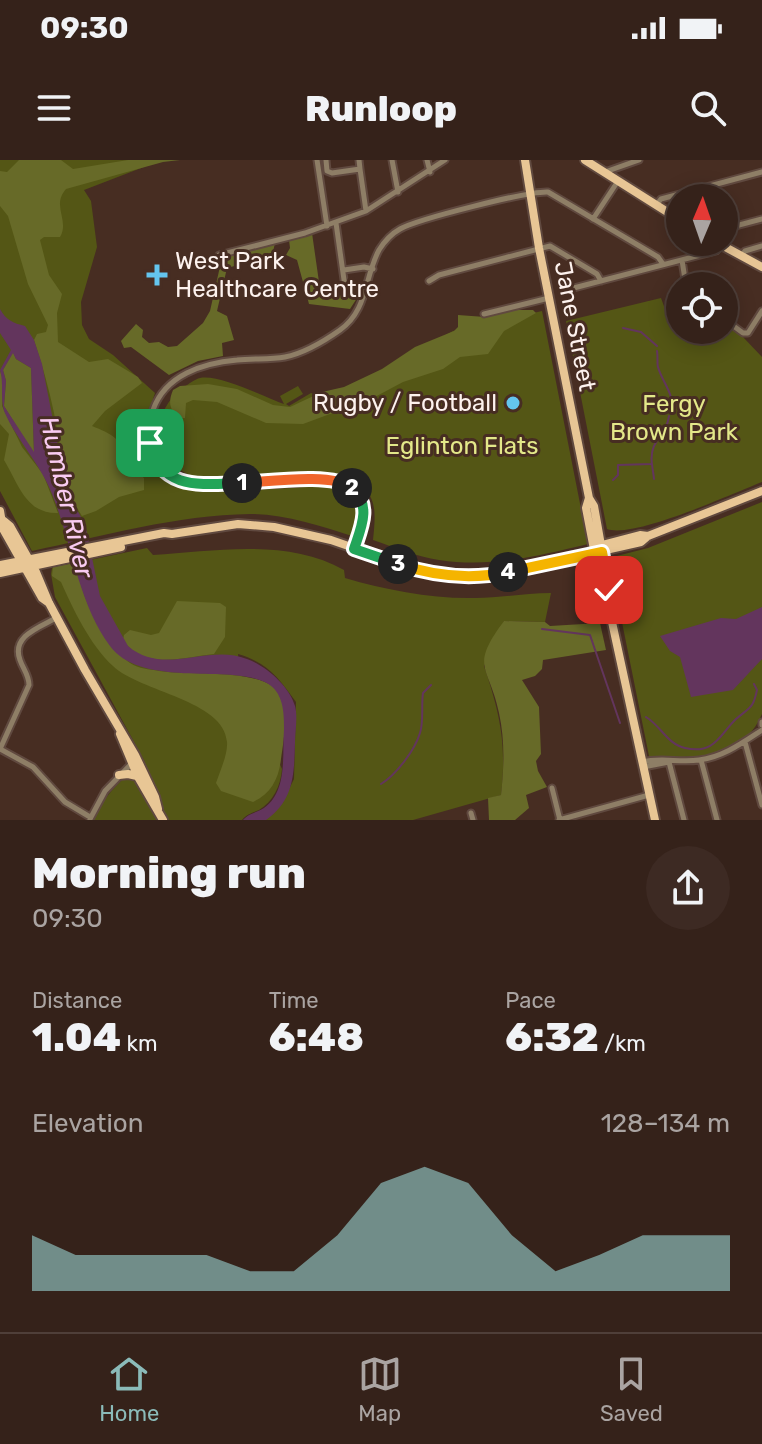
<!DOCTYPE html>
<html lang="en">
<head>
<meta charset="utf-8">
<style>
	:root { --surface:#35221a; --page:#3d2a23; --text:#f1f3f6; --muted:#aaa4a2; --line:#4f3f39; --accent:#8bbbb9 }
	body { margin:0; font-family:Rubik,sans-serif; background:var(--page); color:var(--text); height:100vh; display:flex; flex-direction:column; font-size:30px; white-space:nowrap }
	* { box-sizing:border-box; margin:0 }
	p { font-size:26px; color:var(--muted) }
	.icon { flex:none; width:44px; height:44px; fill:none; stroke:currentColor; stroke-width:2; stroke-linecap:round; stroke-linejoin:round }
	.map { position:relative; height:660px; overflow:hidden }
	.details { display:flex; flex-direction:column; background:var(--surface); flex:1 }
	.details>* { flex:none }
	.needle { width:52px; rotate:2deg }
	.controls { position:absolute; left:666px; top:24px; display:grid; gap:16px }
	.controls a { display:grid; place-items:center; width:72px; height:72px; border-radius:50%; background:var(--surface); box-shadow:0 4px 20px #0003,0 0 0 2px var(--line); font-size:40px }
	.pin { position:absolute; display:grid; place-items:center; width:68px; height:68px; color:#fff; margin:-34px; border-radius:16px; box-shadow:0 4px 12px #0006 }
	.km { position:absolute; width:40px; height:40px; margin:-20px; border-radius:50%; background:#222; color:#fff; font-size:22px; line-height:40px; text-align:center }
	.round { display:grid; place-items:center; flex:none; width:84px; height:84px; border-radius:42px; background:var(--page) }
	.head { display:flex; align-items:center; justify-content:space-between; height:136px; padding:0 32px }
	h1 { font-size:44px; font-weight:800; line-height:60px }
	.metrics { display:grid; grid-template-columns:repeat(3,1fr); gap:12px; height:136px; padding:8px 32px }
	.metrics div { display:grid; align-content:center }
	.metrics b { font-size:40px; font-weight:800 }
	.metrics small { font-size:22px; font-weight:400 }
	.metrics p { font-size:22px }
	.chart { height:224px; padding:16px 32px }
	.chart p { display:flex; justify-content:space-between }
	.chart svg { width:100%; height:144px; margin-top:8px; fill:var(--accent); opacity:.7 }
	.status { display:flex; justify-content:space-between; align-items:center; height:56px; padding:0 40px; background:var(--surface); direction:ltr }
	.status svg { height:22px; fill:currentColor }
	header { display:flex; justify-content:space-between; align-items:center; height:104px; padding:0 32px; background:var(--surface); font-size:36px; font-weight:800 }
	.dock { display:flex; justify-content:space-around; align-items:center; height:112px; border-top:2px solid var(--line); background:var(--surface); font-size:22px; color:var(--muted) }
	.dock a { display:grid; justify-items:center; gap:4px }
	.dock .current { color:var(--accent) }
	.map>svg:first-child { display:block }
	.green { fill:#545615 }
	.forest { fill:#676a28 }
	.water { fill:#63355d; fill-rule:evenodd }
	.lines { fill:none; stroke-linecap:round; stroke-linejoin:round }
	.stream { stroke:#63355d; stroke-width:2 }
	.minor-casing { stroke:#60493f; stroke-width:9 }
	.major-casing { stroke:#60493f; stroke-width:12 }
	.minor { stroke:#8e7e66; stroke-width:5 }
	.major { stroke:#e8c695; stroke-width:8 }
	.split-1-casing { stroke:#fff; stroke-width:16 }
	.split-2-casing { stroke:#fff; stroke-width:16 }
	.split-3-casing { stroke:#fff; stroke-width:16 }
	.split-4-casing { stroke:#fff; stroke-width:16 }
	.split-5-casing { stroke:#fff; stroke-width:16 }
	.split-1 { stroke:#22a559; stroke-width:10 }
	.split-2 { stroke:#f0652b; stroke-width:10 }
	.split-3 { stroke:#22a559; stroke-width:10 }
	.split-4 { stroke:#f5b400; stroke-width:10 }
	.split-5 { stroke:#f5b400; stroke-width:10 }
	.poi-dot { fill:#64c5ee; stroke:#472d22; stroke-width:3 }
	.labels { text-anchor:middle; stroke-width:6; stroke-linejoin:round; paint-order:stroke }
	.poi-label { font-size:24px; fill:#fdf2ee; stroke:#472d22; text-anchor:start }
	.street-label { font-size:24px; fill:#fdf2ee; stroke:#472d22 }
	.park-label { font-size:24px; fill:#e3e889; stroke:#472d22 }
	.water-label { font-size:26px; font-style:italic; fill:#f9cbf1; stroke:#472d22 }
</style>
</head>
<body>
<div class="status"><b>09:30</b><svg viewBox="0 0 49 12"><path d="M0 12V9h3v3zM5 12V6h3v6zM10 12V3h3v9zM15 12V0h3v12zM26 1h20v11H26zM47 4h2v5h-2z"/></svg></div>
<header><svg class="icon" aria-label="menu" viewBox="0 0 24 24"><path d="M4 6h16M4 12h16M4 18h16"/></svg>Runloop<svg class="icon" aria-label="search" viewBox="0 0 24 24"><circle cx="10" cy="10" r="6"/><path d="M15 15l6 6"/></svg></header>
<div class="map">
<svg width="762" height="660" viewBox="0 0 762 660">
	<rect width="100%" height="100%" fill="#472d22"/>
	<!-- green -->
	<path class="green" d="M0 0H162L84 30 91 41 97 87 81 142 82 165 89 179 113 195 155 233C146 259 139 292 159 314 163 318 168 324 173 326 196 336 296 327 327 326 358 333 362 347 352 376 320 366 285 354 250 354 177 355 103 376 32 391L0 331Z
		M661 138 665 149 680 151V170H724V163L743 177 762 197V322C731 334 634 379 607 369L566 161Z
		M542 151 588 384C538 396 491 408 439 400 417 397 394 387 373 380 377 343 376 329 340 314L198 318C153 305 146 254 184 227 189 224 195 219 200 218 219 214 264 237 284 244L280 236 298 226 303 234 286 244 289 246 311 233 330 238 453 171Z
		M762 342V554C742 601 693 598 649 596L609 398 648 388Z
		M147 388 153 395C215 391 288 378 344 410L345 418C386 430 432 439 475 438 500 438 525 433 551 433L545 462 504 461 484 506C500 554 507 584 501 635L413 660H264L286 635 294 619 296 542C278 517 268 503 238 494L240 513 282 609C281 625 273 642 259 650 252 653 247 654 242 660H93C105 634 122 618 145 602L55 437 51 414 52 408Z"/>
	<!-- forest -->
	<path class="forest" d="M19 0H61L73 9 128 0H180L163 2 66 29C51 46 70 60 60 77H44L40 80 49 115 62 134 57 153 58 182 89 202 108 199 138 217 142 223 105 251 92 266C111 274 123 278 124 300L144 318V330L119 337 96 351 82 356C62 326 61 288 54 253 49 229 42 204 34 180L37 174 46 172 48 165 28 124 8 56 0 46V11L7 12Z
		M312 73 321 136 359 135 350 149 309 144 297 100 286 95 290 88 289 80Z
		M275 83 272 96 227 108 217 151 227 156 234 180 222 183 223 196 198 201 169 215 131 187 124 188 121 181 136 164 143 170 142 177 149 183 159 182 168 187 177 186 203 163 210 151 221 102 229 96Z
		M511 150H533L536 153 504 171 488 194 460 197 443 209 403 222 373 238 303 264 266 263 217 242 193 240 186 243 185 258H180C169 250 168 242 173 230L180 226 208 224 237 229 273 245 290 247 322 232 344 227 382 209 415 187 454 171 458 167V155L485 157Z
		M13 192 16 199 31 208 34 294 4 246 6 221 3 210Z
		M0 211 3 220 2 246 22 287 43 314 58 353C26 354 19 325 4 300L9 274 0 264Z
		M74 403C79 416 82 431 88 444 93 457 119 496 130 503 139 509 149 509 159 511 186 516 263 508 278 532 289 550 284 579 281 599 279 618 271 634 253 642L221 631 216 623C220 611 228 594 227 582 224 540 140 532 113 506 90 485 73 449 61 422L52 416 53 407Z
		M177 441 220 443 226 447 225 477 214 494C184 497 144 511 123 480L124 475 130 470 151 475 159 473Z
		M504 461 545 462 550 466 600 463 606 490 543 500 542 509 535 516 522 520 539 547 541 594 536 601 538 611 547 627 526 635 529 648 515 660H489L488 638 501 635C504 607 505 580 499 553 489 505 469 508 504 461Z"/>
	<!-- water -->
	<path class="water" d="M0 149C6 160 13 163 25 166L34 180 42 204 62 306 73 343 85 364 100 436 128 486C164 517 208 483 247 499 266 506 289 526 295 546 298 557 295 572 295 583 294 615 294 640 266 660H243C249 653 256 653 264 648 288 631 282 595 284 569 284 558 284 545 278 534 258 495 146 535 110 486 78 443 72 383 52 334 40 303 17 281 4 251 0 238 4 223 0 210L11 190 0 173ZM13 193 16 199 31 208 34 292 4 246 6 221 3 210Z
		M762 447V499L733 530 691 537 680 497 670 491 660 476 721 458 736 459Z"/>
	<g class="lines">
		<!-- stream -->
		<path class="stream" d="M623 168 641 172 657 186
			M657 191C658 196 657 205 658 207 662 222 675 234 671 250
			M654 319C653 308 649 297 654 286 660 275 667 270 669 256
			M613 320 618 315V305L651 304
			M542 469 590 475 620 563
			M646 557C661 566 667 584 685 588 715 595 720 574 736 559 750 547 753 549 757 530L754 524
			M381 624C396 615 415 590 420 573 424 561 421 546 423 533L431 525"/>
		<!-- minor casing -->
		<g class="minor-casing">
			<path id="minor" d="M317 0 327 66
				M326 0 327 11 332 13 360 9 359 0
				M392 0 398 32
				M427 0 430 12
				M360 9 366 51
				M605 12 639 0
				M657 44 661 39 762 12
				M593 59 618 21
				M336 63 346 134
				M724 69 762 59
				M219 95 305 73 366 51 445 0
				M742 95 745 91 762 86
				M682 100 686 126
				M344 110 364 107 373 109
				M429 121 439 115 550 86 597 114 601 121
				M566 130 716 91 721 85
				M484 154 549 138
				M724 159 743 173H748L762 151
				M354 388C365 357 373 323 328 320 297 321 267 322 236 323 219 324 199 328 182 322 170 318 160 309 155 298 148 284 148 265 153 250 165 215 203 203 237 200 253 198 269 200 285 197 305 193 323 182 340 170 368 150 364 118 379 90 384 82 391 74 400 69 418 59 528 31 548 32L658 97 663 104
				M56 458C40 467 11 476 20 500 23 509 29 515 29 525L0 589 33 607 65 642 90 657
				M762 562V565
				M745 582 762 645
				M701 600 717 660
				M642 602C661 597 680 603 699 600 723 597 742 583 762 570
				M669 602 684 660
				M643 607 669 602
				M552 628 560 660
				M471 653 473 660
				M90 659 105 631 134 601
				M559 660 649 635"/>
		</g>
		<!-- major casing -->
		<g class="major-casing">
			<path id="major" d="M525 0 539 88 589 338 594 346 609 430 607 439
				M585 0 680 60
				M716 82 762 107
				M589 338 586 348 602 431 607 439 655 660
				M0 351 3 369 42 438 49 443
				M4 361 10 366 36 412 49 443 85 510 135 595 155 637 158 649
				M598 386 640 375 648 376
				M0 405 164 373 172 374 238 364 274 367 331 380 412 408 461 416 500 414 641 382 648 376 762 331
				M0 413 121 387
				M120 574 138 617 163 660
				M119 615 128 614 137 616"/>
		</g>
		<!-- minor -->
		<use href="#minor" class="minor"/>
		<!-- major -->
		<use href="#major" class="major"/>
	</g>
	<g class="lines">
		<!-- split-1 casing -->
		<g class="split-1-casing">
			<path id="split-1" d="M150 283C161 332 203 324 242 323"/>
		</g>
		<!-- split-2 casing -->
		<g class="split-2-casing">
			<path id="split-2" d="M242 323C267 322 333 312 352 328"/>
		</g>
		<!-- split-3 casing -->
		<g class="split-3-casing">
			<path id="split-3" d="M352 328C372 345 361 368 354 389L398 404"/>
		</g>
		<!-- split-4 casing -->
		<g class="split-4-casing">
			<path id="split-4" d="M398 404C434 416 471 420 508 412"/>
		</g>
		<!-- split-5 casing -->
		<g class="split-5-casing">
			<path id="split-5" d="M508 412 602 392 609 430"/>
		</g>
		<!-- split-1 -->
		<use href="#split-1" class="split-1"/>
		<!-- split-2 -->
		<use href="#split-2" class="split-2"/>
		<!-- split-3 -->
		<use href="#split-3" class="split-3"/>
		<!-- split-4 -->
		<use href="#split-4" class="split-4"/>
		<!-- split-5 -->
		<use href="#split-5" class="split-5"/>
	</g>
	<!-- markers -->
	<g class="poi-dot">
		<path d="M153 103h8v8h8v8h-8v8h-8v-8h-8v-8h8z"/>
		<circle cx="513" cy="243" r="8"/>
	</g>
	<g class="labels">
		<!-- poi labels -->
		<g class="poi-label">
			<text x="175" y="109">West Park<tspan x="175" dy="28">Healthcare Centre</tspan></text>
			<text x="497" y="251" text-anchor="end">Rugby / Football</text>
		</g>
		<!-- street labels -->
		<g class="street-label">
			<text transform="translate(575 166) rotate(79)" y="8">Jane Street</text>
		</g>
		<!-- park labels -->
		<g class="park-label">
			<text x="674" y="252">Fergy<tspan x="674" dy="28">Brown Park</tspan></text>
			<text x="462" y="294">Eglinton Flats</text>
		</g>
		<!-- water labels -->
		<g class="water-label">
			<text transform="translate(67 337) rotate(77)" y="9">Humber River</text>
		</g>
	</g>
</svg>
<div class="controls">
<a><svg class="needle" viewBox="-14 -14 28 28"><path d="M0-13l5 13h-10z" fill="#e53935"/><path d="M0 13l5-13h-10z" fill="#aaa4a2"/></svg></a>
<a><svg class="icon" aria-label="locate" viewBox="0 0 24 24"><circle cx="12" cy="12" r="6"/><path d="M12 2v4M12 18v4M2 12h4M18 12h4"/></svg></a>
</div>
<div class="pin" style="left:150px;top:283px;background:#1e9e55"><svg class="icon" aria-label="arrive" viewBox="0 0 24 24"><path d="M6 21V4h12l-3 4 3 4H6"/></svg></div>
<div class="pin" style="left:609px;top:430px;background:#d93025"><svg class="icon" aria-label="check" viewBox="0 0 24 24"><path d="M5 12l5 5 9-10"/></svg></div>
<b class="km" style="left:242px;top:323px">1</b>
<b class="km" style="left:352px;top:328px">2</b>
<b class="km" style="left:398px;top:404px">3</b>
<b class="km" style="left:508px;top:412px">4</b>
</div>
<section class="details">
<div class="head"><div><h1>Morning run</h1><p>09:30</p></div><a class="round"><svg class="icon" aria-label="share" viewBox="0 0 24 24"><path d="M12 15V3M7 8l5-5 5 5M5 13v7h14v-7"/></svg></a></div>
<div class="metrics">
<div><p>Distance</p><b>1.04<small> km</small></b></div>
<div><p>Time</p><b>6:48</b></div>
<div><p>Pace</p><b>6:32<small> /km</small></b></div>
</div>
<div class="chart"><p><span>Elevation</span>128–134 m</p>
<svg viewBox="0 0 160 44" preserveAspectRatio="none"><path d="M0 44V27L10 33L20 33L30 33L40 33L50 38L60 38L70 27L80 11L90 6L100 11L110 27L120 38L130 33L140 27L150 27L160 27V44z"/></svg>
</div>
</section>
<nav class="dock">
<a class="current"><svg class="icon" aria-label="home" viewBox="0 0 24 24"><path d="M3 11l9-7 9 7M6 9v11h12V9"/></svg>Home</a>
<a><svg class="icon" aria-label="map" viewBox="0 0 24 24"><path d="M3 6l6-2 6 2 6-2v14l-6 2-6-2-6 2zM9 4v14M15 6v14"/></svg>Map</a>
<a><svg class="icon" aria-label="saved" viewBox="0 0 24 24"><path d="M7 4h10v16l-5-4-5 4z"/></svg>Saved</a>
</nav>
</body>
</html>
